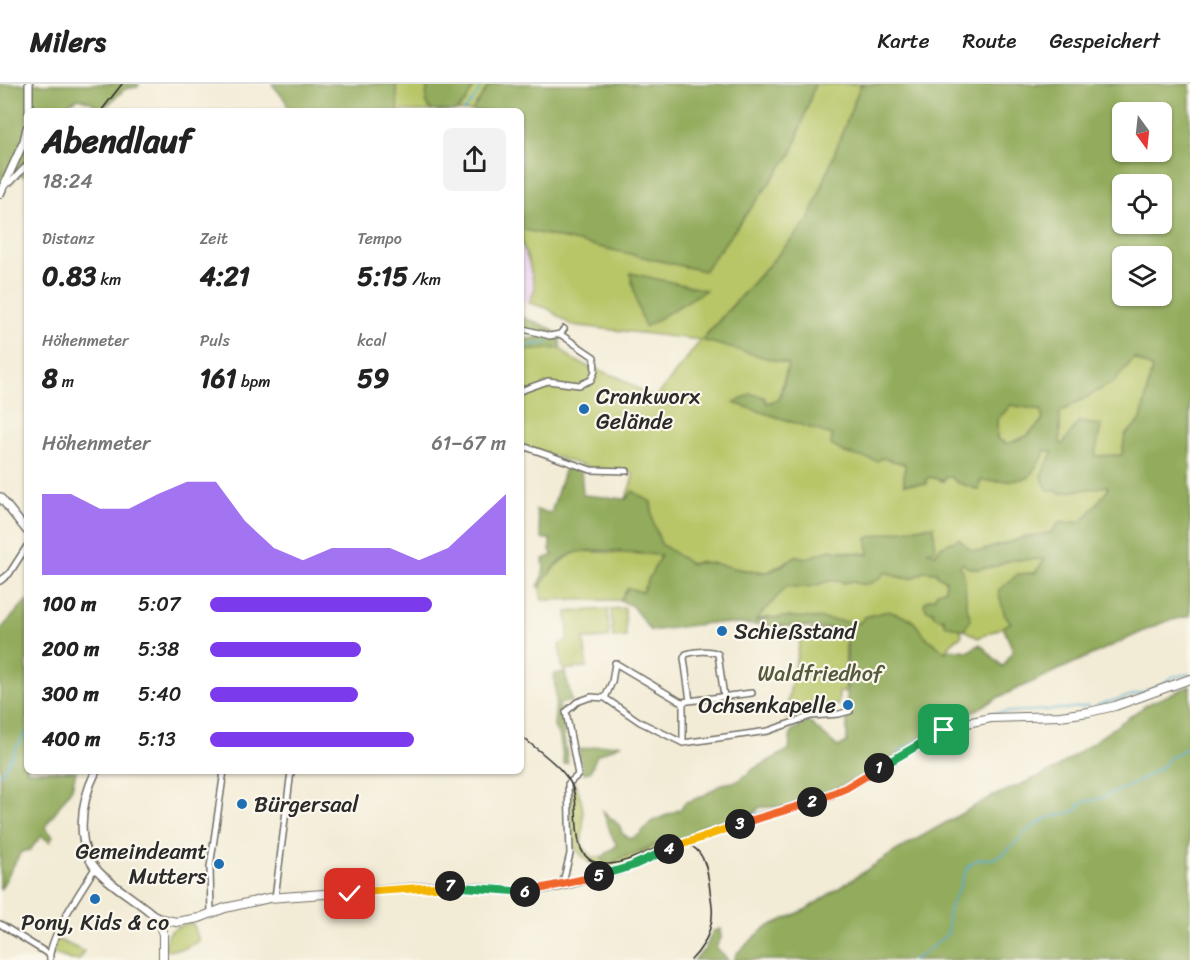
<!DOCTYPE html>
<html lang="de">
<head>
<meta charset="utf-8">
<style>
	:root { --surface:#fff; --page:#f2f2f2; --text:#222; --muted:#767676; --line:#e0e0e0; --accent:#7c3aed }
	body { margin:0; font-family:Sriracha,sans-serif; background:var(--page); color:var(--text); height:100vh; display:flex; flex-direction:column; font-size:22px; white-space:nowrap }
	* { box-sizing:border-box; margin:0 }
	p { font-size:20px; color:var(--muted) }
	.icon { flex:none; width:33px; height:33px; fill:none; stroke:currentColor; stroke-width:2; stroke-linecap:round; stroke-linejoin:round }
	.map { position:relative; flex:1; overflow:hidden }
	.sheet { position:absolute; left:24px; top:24px; width:500px; height:666px; display:flex; flex-direction:column; background:var(--surface); border-radius:9px; box-shadow:0 2px 4px #0004 }
	.sheet>* { flex:none }
	.needle { width:39px; rotate:165deg }
	.controls { position:absolute; left:1112px; top:18px; display:grid; gap:12px }
	.controls a { display:grid; place-items:center; width:60px; height:60px; border-radius:9px; background:var(--surface); box-shadow:0 2px 4px #0004; font-size:30px }
	.pin { position:absolute; display:grid; place-items:center; width:51px; height:51px; color:#fff; margin:-26px; border-radius:12px; box-shadow:0 3px 9px #0006 }
	.km { position:absolute; width:30px; height:30px; margin:-15px; border-radius:50%; background:#222; color:#fff; font-size:16px; line-height:30px; text-align:center }
	.round { display:grid; place-items:center; flex:none; width:63px; height:63px; border-radius:9px; background:var(--page) }
	.overview { display:flex; align-items:center; justify-content:space-between; height:102px; padding:0 18px }
	h1 { font-size:33px; font-weight:800; line-height:45px }
	.stats { display:grid; grid-template-columns:repeat(3,1fr); gap:9px; height:102px; padding:6px 18px }
	.stats div { display:grid; align-content:center }
	.stats b { font-size:26px; font-weight:800 }
	.stats small { font-size:16px; font-weight:400 }
	.stats p { font-size:16px }
	.chart { height:168px; padding:12px 18px }
	.chart p { display:flex; justify-content:space-between }
	.chart svg { width:100%; height:108px; margin-top:6px; fill:var(--accent); opacity:.7 }
	ul { padding:0 18px; list-style:none; font-size:20px }
	li { display:grid; grid-template-columns:96px 72px 1fr; align-items:center; height:45px }
	li i { height:15px; border-radius:8px; background:var(--accent) }
	header { display:flex; align-items:center; gap:36px; box-sizing:border-box; height:84px; padding:0 30px; background:var(--surface); border-bottom:2px solid var(--line) }
	header strong { font-size:28px }
	nav { display:flex; gap:33px; margin-inline-start:auto; font-size:21px }
	.map>svg:first-child { display:block }
	.built { fill:#ead1ec }
	.green { fill:#b8c668; stroke:#72784a; stroke-width:1.5 }
	.forest { fill:#92ab5c; stroke:#5e6b44; stroke-width:1.5; fill-rule:evenodd }
	.lines { fill:none; stroke-linecap:round; stroke-linejoin:round }
	.stream { stroke:#55aed2; stroke-width:1.5 }
	.minor-casing { stroke:#716e66; stroke-width:8 }
	.tertiary-casing { stroke:#716e66; stroke-width:10 }
	.secondary-casing { stroke:#716e66; stroke-width:10 }
	.minor { stroke:#fff; stroke-width:5 }
	.tertiary { stroke:#fff; stroke-width:7 }
	.secondary { stroke:#fff; stroke-width:8 }
	.tram { stroke:#2b2b2b; stroke-width:1.5 }
	.split-1-casing { stroke:#fff; stroke-width:12 }
	.split-2-casing { stroke:#fff; stroke-width:12 }
	.split-3-casing { stroke:#fff; stroke-width:12 }
	.split-4-casing { stroke:#fff; stroke-width:12 }
	.split-5-casing { stroke:#fff; stroke-width:12 }
	.split-6-casing { stroke:#fff; stroke-width:12 }
	.split-7-casing { stroke:#fff; stroke-width:12 }
	.split-8-casing { stroke:#fff; stroke-width:12 }
	.split-9-casing { stroke:#fff; stroke-width:12 }
	.split-1 { stroke:#22a559; stroke-width:8 }
	.split-2 { stroke:#f0652b; stroke-width:8 }
	.split-3 { stroke:#f0652b; stroke-width:8 }
	.split-4 { stroke:#f5b400; stroke-width:8 }
	.split-5 { stroke:#22a559; stroke-width:8 }
	.split-6 { stroke:#f0652b; stroke-width:8 }
	.split-7 { stroke:#22a559; stroke-width:8 }
	.split-8 { stroke:#f5b400; stroke-width:8 }
	.split-9 { stroke:#f5b400; stroke-width:8 }
	.poi-dot { fill:#1f6fb2; stroke:#fbf7ec; stroke-width:2 }
	.labels { text-anchor:middle; stroke-width:4.5; stroke-linejoin:round; paint-order:stroke }
	.poi-label { font-size:22px; fill:#2b2b2b; stroke:#fbf7ec; text-anchor:start }
	.park-label { font-size:22px; fill:#555a3d; stroke:#fbf7ec }
</style>
</head>
<body>
<header>
<strong>Milers</strong>
<nav><a>Karte</a><a>Route</a><a>Gespeichert</a></nav>
</header>
<div class="map">
<svg width="1190" height="876" viewBox="0 0 1190 876">
	<rect width="100%" height="100%" fill="#fbf7ec"/>
	<filter id="ink" filterUnits="userSpaceOnUse"><feTurbulence type="fractalNoise" baseFrequency=".0167" numOctaves="2"/><feDisplacementMap in="SourceGraphic" scale="12" xChannelSelector="R" yChannelSelector="G"/><feConvolveMatrix kernelMatrix="1 2 1 2 8 2 1 2 1" color-interpolation-filters="sRGB"/></filter>
	<filter id="wash" filterUnits="userSpaceOnUse"><feTurbulence type="fractalNoise" baseFrequency=".008" numOctaves="4" result="noise"/><feDisplacementMap in="SourceGraphic" scale="24" xChannelSelector="R" yChannelSelector="G"/><feGaussianBlur stdDeviation="1.35" result="paint"/><feColorMatrix in="noise" values="0 0 0 0 0 0 0 0 0 0 0 0 0 0 0 0 0 1.4 0 .05"/><feComposite in="paint" operator="in"/></filter>
	<g filter="url(#wash)">
		<rect width="100%" height="100%" fill="#f2ebd5"/>
		<!-- built -->
		<path class="built" d="M520 161 523 162 529 179 535 205 529 219 521 217Z"/>
		<!-- green -->
		<path class="green" d="M396 0H423L427 2 426 20 432 27H397Z
			M475 0H490L472 27H456L466 17Z
			M815 0H861L809 136 702 255 788 280 778 316 767 319 751 310 735 319 832 351 845 369 882 374 905 380 904 400H927L926 395 931 393 943 397 945 393H951L979 406V397H1009L1045 366 1054 368 1041 392 1061 409 1108 402V406L1082 438 1059 439 1051 449 1026 453 981 467 971 466 936 470 925 467 879 471 831 466 807 474 796 472 768 488 728 484 700 477 691 480 661 460 653 438 651 418 626 415 634 389 591 384 521 362V267L561 264C568 274 581 280 592 284V281L598 286 620 294 655 315 701 256 571 241 547 224 529 219 535 205 529 179 523 162 521 145 704 187 792 69Z
			M1134 274 1152 284 1141 336 1125 351 1122 371 1094 372 1101 341 1063 360 1059 359V328L1114 298Z
			M1011 321 1041 326 1043 336 1027 352 1008 360 997 356V336Z
			M580 467 661 471 642 508 628 504 620 516C593 517 568 514 542 516 534 494 563 473 580 467Z
			M1046 475 1035 489 1018 490 1011 538 1003 543 978 554 964 546 971 534C963 521 963 498 960 481L963 479 967 483 978 485 997 482 1010 476Z
			M924 487 937 488 946 496 945 506 924 520 927 526C936 527 942 533 947 541L960 543 962 551 951 560 945 568 927 554 911 535 903 533 860 539 767 533 754 537 787 502C796 503 803 504 812 502 827 499 829 493 845 499L851 497C865 504 876 499 886 488 898 494 913 499 924 487Z
			M625 524 626 553 613 554 611 525Z
			M608 525 609 554 584 555 587 583 563 586 559 561 568 556 567 528Z
			M810 546H843L846 553 845 608H839L838 621 818 622 817 626 788 635 785 631 801 552Z
			M574 698C585 717 585 739 581 760L592 774 602 773 603 777 635 770 665 757 686 755 613 785 588 778 572 761 570 705Z
			M190 839 193 840 199 857 183 865 165 866C165 847 173 844 190 839Z
			M56 855 84 867 79 876H71L52 869Z"/>
		<!-- forest -->
		<path class="forest" d="M0 0H139L138 3 125 5 101 27H95L93 19 79 14 69 19 71 27H27V92L16 91 10 95 0 97Z
			M272 0H396L398 25 397 27H289L285 16Z
			M423 0H475L466 17 456 27H432L426 20 427 3Z
			M490 0H815L792 69 704 187 521 145 523 162 521 161 520 27H472Z
			M861 0H1190V532L1164 538 999 613 863 691 834 705 791 723H760L749 734 686 755 665 757 614 777H603L602 773 617 761 612 753 603 727 620 742 622 749 630 755 639 751 651 738 681 725 684 719 703 712 722 700 738 697 755 684 789 666 791 647 809 638 838 663 847 658V545L710 539 651 547 632 522 620 516 628 504 642 508 661 471C639 470 591 462 572 470 558 476 548 490 540 503L538 502C543 494 545 485 543 475L553 471 550 466V455H542L536 426 551 429 566 381 581 385 583 411 626 415 633 407 651 418 653 438 661 460 691 480C713 473 743 491 767 488 776 487 788 477 796 472L807 474 831 466 869 471 867 454C890 448 911 444 934 442L935 466 927 467 936 470 940 463 959 455 971 466 981 467 1026 453 1051 449 1059 439 1082 438 1108 406V402L1061 409 1047 405 1041 392 1053 368 1045 366 1043 373 1028 394 1009 397H980L979 406 956 398 951 393H945L944 397 931 393 926 395 927 400H904L905 380 882 374 877 377 845 369 831 361 832 351 734 319 751 310 764 313 767 319 778 316 782 308 788 280 702 256 809 136ZM1122 28H1161V68H1122ZM1122 100H1161V140H1122ZM1122 172H1161V212H1122ZM1134 274 1152 284 1141 336 1125 351 1122 371 1095 372 1101 341 1078 338 1063 360 1060 359V328L1114 298ZM1011 321 1041 326 1043 336 1027 352 1008 360 997 355V336ZM1045 475 1035 489 1018 490 998 507 1005 532 1011 538 1003 543 1013 566 1003 583 980 560 969 567 950 565 945 568 927 554 911 535 888 527 864 533 860 539C826 535 789 529 755 537L787 502C796 503 803 504 812 502 827 499 829 493 845 499L851 497C865 504 876 499 886 488 898 494 913 498 924 487L936 488 938 492 946 497 945 506 937 508 935 513 927 516 924 520 927 526 933 527V530L939 535 943 534 946 541 964 546 971 534C961 517 970 498 960 481L963 479 967 483 978 485 997 482 1010 476Z
			M630 189H631L706 206 645 243 638 223Z
			M521 233C537 239 562 243 561 264L521 267V256L542 253 521 246Z
			M27 516V687H76L72 704 47 740 46 745 53 752 50 758 41 752 30 766 21 768 0 806V546Z
			M565 588 572 617 559 620 568 679 564 680 560 654 554 643 556 614 554 590Z
			M1190 602V876H734L737 869 765 844 805 826 896 767 989 714 1052 687 1148 620Z
			M622 660 597 671 590 688 583 689 579 666 603 661Z
			M720 845 721 854 716 863 728 876H694L705 865 713 847Z"/>
		<g class="lines">
			<!-- stream -->
			<path class="stream" d="M464 27C471 18 479 11 482 0
				M520 262 548 259
				M1097 621C1114 616 1161 606 1171 593L1190 590
				M990 629 1065 625 1089 622
				M956 638 973 633
				M897 669 924 652 948 640
				M0 691C11 678 15 661 27 648
				M815 712 827 708
				M680 756 725 739 764 728
				M912 876C926 871 936 858 948 850V832L951 820 957 809 968 782 979 775H992L1005 769 1030 744 1048 734 1075 727 1083 718 1099 715 1132 701 1165 681 1168 675 1190 662"/>
		</g>
	</g>
	<g filter="url(#ink)">
		<g class="lines">
			<!-- minor casing -->
			<g class="minor-casing">
				<path id="minor" d="M5 101 11 98 27 81
					M520 244 550 252 560 250 564 245
					M520 307 548 297 579 301 591 296 595 287 594 273 560 250
					M520 361 591 386 627 387
					M0 497 9 490 27 462
					M605 614 612 598 615 579 681 618 752 609
					M690 617 684 574 686 570C695 567 710 566 718 570L724 613
					M683 659V618
					M562 802 570 770 568 700 578 691 566 628 577 618 591 613 605 614 640 638 683 659 768 647 811 632 839 630 850 627
					M275 814 291 687
					M211 830 210 783 224 687
					M0 840 50 871
					M50 876C47 855 83 804 95 784"/>
			</g>
			<!-- tertiary casing -->
			<g class="tertiary-casing">
				<path id="tertiary" d="M29 27V0
					M0 110 24 57 27 44
					M0 413 27 447
					M96 687C80 719 73 765 102 791 119 807 140 818 157 834"/>
			</g>
			<!-- secondary casing -->
			<g class="secondary-casing">
				<path id="secondary" d="M157 834 176 838 199 834 225 824 269 814 433 802 475 803 521 808 562 802 618 787 704 751 825 713 855 699 928 654 953 642 991 634 1060 632 1089 628 1115 622 1190 595
					M157 834 163 850V876"/>
			</g>
			<!-- minor -->
			<use href="#minor" class="minor"/>
			<!-- tertiary -->
			<use href="#tertiary" class="tertiary"/>
			<!-- secondary -->
			<use href="#secondary" class="secondary"/>
			<!-- tram -->
			<path class="tram" d="M101 27 122 0
				M520 651C536 665 559 680 570 698 585 723 562 781 608 780 632 779 654 761 678 758 704 760 708 785 710 807 712 820 714 832 710 844 707 856 700 867 691 876"/>
		</g>
	</g>
	<g class="lines" filter="url(#ink)">
		<!-- split-1 casing -->
		<g class="split-1-casing">
			<path id="split-1" d="M879 684 944 646"/>
		</g>
		<!-- split-2 casing -->
		<g class="split-2-casing">
			<path id="split-2" d="M812 718 846 704 879 684"/>
		</g>
		<!-- split-3 casing -->
		<g class="split-3-casing">
			<path id="split-3" d="M740 740 812 718"/>
		</g>
		<!-- split-4 casing -->
		<g class="split-4-casing">
			<path id="split-4" d="M669 765 740 740"/>
		</g>
		<!-- split-5 casing -->
		<g class="split-5-casing">
			<path id="split-5" d="M599 792 632 782 669 765"/>
		</g>
		<!-- split-6 casing -->
		<g class="split-6-casing">
			<path id="split-6" d="M525 808 599 792"/>
		</g>
		<!-- split-7 casing -->
		<g class="split-7-casing">
			<path id="split-7" d="M450 802 525 808"/>
		</g>
		<!-- split-8 casing -->
		<g class="split-8-casing">
			<path id="split-8" d="M375 807 450 802"/>
		</g>
		<!-- split-9 casing -->
		<g class="split-9-casing">
			<path id="split-9" d="M350 810 375 807"/>
		</g>
		<!-- split-1 -->
		<use href="#split-1" class="split-1"/>
		<!-- split-2 -->
		<use href="#split-2" class="split-2"/>
		<!-- split-3 -->
		<use href="#split-3" class="split-3"/>
		<!-- split-4 -->
		<use href="#split-4" class="split-4"/>
		<!-- split-5 -->
		<use href="#split-5" class="split-5"/>
		<!-- split-6 -->
		<use href="#split-6" class="split-6"/>
		<!-- split-7 -->
		<use href="#split-7" class="split-7"/>
		<!-- split-8 -->
		<use href="#split-8" class="split-8"/>
		<!-- split-9 -->
		<use href="#split-9" class="split-9"/>
	</g>
	<!-- markers -->
	<g class="poi-dot">
		<circle cx="584" cy="325" r="6"/>
		<circle cx="722" cy="547" r="6"/>
		<circle cx="848" cy="621" r="6"/>
		<circle cx="242" cy="720" r="6"/>
		<circle cx="219" cy="780" r="6"/>
		<circle cx="95" cy="815" r="6"/>
	</g>
	<g class="labels">
		<!-- poi labels -->
		<g class="poi-label">
			<text x="596" y="320">Crankworx<tspan x="596" dy="25">Gelände</tspan></text>
			<text x="734" y="555">Schießstand</text>
			<text x="836" y="629" text-anchor="end">Ochsenkapelle</text>
			<text x="254" y="728">Bürgersaal</text>
			<text x="207" y="775" text-anchor="end">Gemeindeamt<tspan x="207" dy="25">Mutters</tspan></text>
			<text x="95" y="846" text-anchor="middle">Pony, Kids &amp; co</text>
		</g>
		<!-- park labels -->
		<g class="park-label">
			<text x="820" y="597">Waldfriedhof</text>
		</g>
	</g>
</svg>
<div class="controls">
<a><svg class="needle" viewBox="-14 -14 28 28"><path d="M0-13l5 13h-10z" fill="#e53935"/><path d="M0 13l5-13h-10z" fill="#767676"/></svg></a>
<a><svg class="icon" aria-label="locate" viewBox="0 0 24 24"><circle cx="12" cy="12" r="6"/><path d="M12 2v4M12 18v4M2 12h4M18 12h4"/></svg></a>
<a><svg class="icon" aria-label="layers" viewBox="0 0 24 24"><path d="M12 4l9 5-9 5-9-5zM3 14l9 5 9-5"/></svg></a>
</div>
<div class="pin" style="left:944px;top:646px;background:#1e9e55"><svg class="icon" aria-label="arrive" viewBox="0 0 24 24"><path d="M6 21V4h12l-3 4 3 4H6"/></svg></div>
<div class="pin" style="left:350px;top:810px;background:#d93025"><svg class="icon" aria-label="check" viewBox="0 0 24 24"><path d="M5 12l5 5 9-10"/></svg></div>
<b class="km" style="left:879px;top:684px">1</b>
<b class="km" style="left:812px;top:718px">2</b>
<b class="km" style="left:740px;top:740px">3</b>
<b class="km" style="left:669px;top:765px">4</b>
<b class="km" style="left:599px;top:792px">5</b>
<b class="km" style="left:525px;top:808px">6</b>
<b class="km" style="left:450px;top:802px">7</b>
<section class="sheet">
<div class="overview"><div><h1>Abendlauf</h1><p>18:24</p></div><a class="round"><svg class="icon" aria-label="share" viewBox="0 0 24 24"><path d="M12 15V3M7 8l5-5 5 5M5 13v7h14v-7"/></svg></a></div>
<div class="stats">
<div><p>Distanz</p><b>0.83<small> km</small></b></div>
<div><p>Zeit</p><b>4:21</b></div>
<div><p>Tempo</p><b>5:15<small> /km</small></b></div>
</div>
<div class="stats">
<div><p>Höhenmeter</p><b>8<small> m</small></b></div>
<div><p>Puls</p><b>161<small> bpm</small></b></div>
<div><p>kcal</p><b>59</b></div>
</div>
<div class="chart"><p><span>Höhenmeter</span>61–67 m</p>
<svg viewBox="0 0 160 44" preserveAspectRatio="none"><path d="M0 44V11L10 11L20 17L30 17L40 11L50 6L60 6L70 22L80 33L90 38L100 33L110 33L120 33L130 38L140 33L150 22L160 11V44z"/></svg>
</div>
<ul>
<li><b>100 m</b>5:07<i style="width:75%"></i></li>
<li><b>200 m</b>5:38<i style="width:51%"></i></li>
<li><b>300 m</b>5:40<i style="width:50%"></i></li>
<li><b>400 m</b>5:13<i style="width:69%"></i></li>
</ul>
</section>
</div>
</body>
</html>
